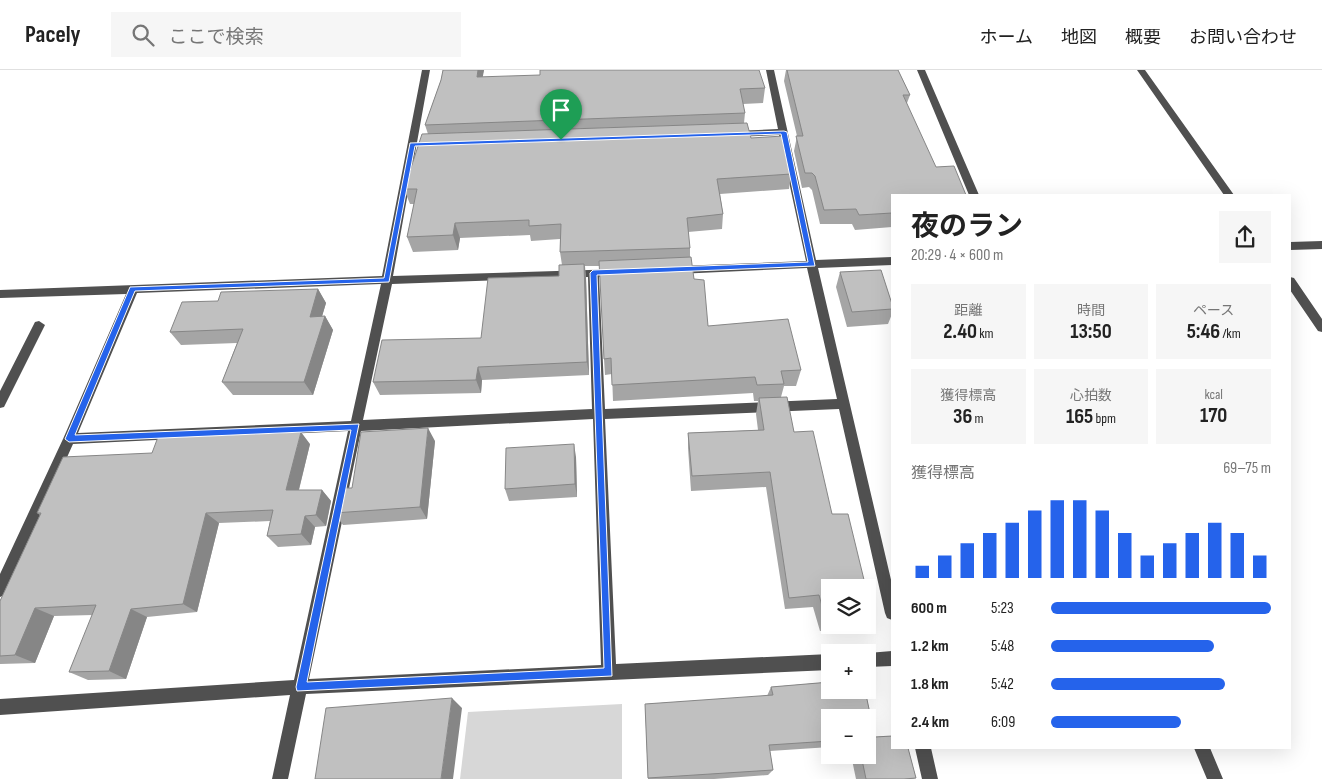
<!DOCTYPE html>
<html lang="ja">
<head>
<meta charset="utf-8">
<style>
	:root { --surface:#fff; --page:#f6f6f6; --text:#222; --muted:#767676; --line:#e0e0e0; --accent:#2563eb }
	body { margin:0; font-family:"Sofia Sans Condensed","Noto Sans JP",sans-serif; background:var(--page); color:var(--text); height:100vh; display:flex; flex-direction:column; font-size:19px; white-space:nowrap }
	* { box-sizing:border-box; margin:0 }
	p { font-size:16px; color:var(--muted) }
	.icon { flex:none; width:28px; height:28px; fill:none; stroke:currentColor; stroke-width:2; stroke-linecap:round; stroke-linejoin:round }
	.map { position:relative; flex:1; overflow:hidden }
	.sheet { position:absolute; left:891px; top:124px; width:400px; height:555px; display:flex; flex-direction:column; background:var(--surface); border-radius:0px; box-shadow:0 5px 20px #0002 }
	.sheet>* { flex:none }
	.buttons { position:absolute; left:821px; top:509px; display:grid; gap:10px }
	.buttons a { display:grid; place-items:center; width:55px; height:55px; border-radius:0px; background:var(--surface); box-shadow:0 5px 20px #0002; font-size:25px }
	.pin { position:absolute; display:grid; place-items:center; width:42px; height:42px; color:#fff; margin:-51px -21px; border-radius:50% 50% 50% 0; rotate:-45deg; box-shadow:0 0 5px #0007 }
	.pin .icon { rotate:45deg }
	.round { display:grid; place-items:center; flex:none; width:52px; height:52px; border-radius:0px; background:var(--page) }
	.headline { display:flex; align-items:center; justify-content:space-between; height:85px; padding:0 20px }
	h1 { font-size:28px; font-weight:700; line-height:38px }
	.metrics { display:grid; grid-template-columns:repeat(3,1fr); gap:8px; height:85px; padding:5px 20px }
	.metrics div { display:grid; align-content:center; border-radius:0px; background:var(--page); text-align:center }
	.metrics b { font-size:21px; font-weight:700 }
	.metrics small { font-size:14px; font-weight:400 }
	.metrics p { font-size:14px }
	.chart { height:140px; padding:10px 20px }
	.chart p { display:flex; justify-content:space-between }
	.chart svg { width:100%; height:90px; margin-top:5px; stroke:var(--accent); stroke-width:6 }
	ul { padding:0 20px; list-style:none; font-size:16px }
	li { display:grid; grid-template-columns:80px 60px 1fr; align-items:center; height:38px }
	li i { height:12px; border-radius:6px; background:var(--accent) }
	header { display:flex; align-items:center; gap:30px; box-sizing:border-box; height:70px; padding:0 25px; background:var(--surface); border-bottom:1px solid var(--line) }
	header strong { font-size:24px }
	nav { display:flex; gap:28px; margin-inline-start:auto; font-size:18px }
	.search { width:350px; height:45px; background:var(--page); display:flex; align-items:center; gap:12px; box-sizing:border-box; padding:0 18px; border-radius:0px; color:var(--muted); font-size:19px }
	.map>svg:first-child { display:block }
	.green { fill:#d7d7d7 }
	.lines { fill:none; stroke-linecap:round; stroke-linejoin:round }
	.minor { fill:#505050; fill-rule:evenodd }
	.wall { fill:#a5a5a5 }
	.shaded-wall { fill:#868686 }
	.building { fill:#c0c0c0; stroke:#868686 }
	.route { fill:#2563eb; stroke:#fff; fill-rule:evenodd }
</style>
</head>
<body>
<header>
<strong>Pacely</strong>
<div class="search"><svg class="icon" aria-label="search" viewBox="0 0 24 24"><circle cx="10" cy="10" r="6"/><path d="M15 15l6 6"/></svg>ここで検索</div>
<nav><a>ホーム</a><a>地図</a><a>概要</a><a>お問い合わせ</a></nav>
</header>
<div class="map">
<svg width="1322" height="709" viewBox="0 0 1322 709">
	<rect width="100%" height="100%" fill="#fff"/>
	<!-- green -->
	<path class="green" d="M622 634V709H460L468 642Z"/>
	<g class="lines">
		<!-- minor -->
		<path class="minor" d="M422 0H430L393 206 621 199 622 202 621 205 599 207 605 339 837 329 807 198 677 204 672 200 677 196 806 191 779 65 734 67 729 64 734 61 778 59 766 0H774L816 190 892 187V195L818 198 892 514V550L887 548 885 543 839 339 605 349 616 594 830 584V600L306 624 288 709H272L290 625 0 645V629L294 610 348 361 73 374 5 525 0 527V504L63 369 126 224 0 228V220L382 206ZM588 207 592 339 363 350 392 214ZM381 214 351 351 78 363 137 223ZM593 349 601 595 309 609 361 361Z
			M917 0H925L979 125H969Z
			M1137 0H1145L1234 125H1224Z
			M1322 171V179L1290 180V172Z
			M1290 207 1294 208 1322 249V262L1318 261 1290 220Z
			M39 251 45 255 4 337 0 338V321L35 252Z
			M892 581V596L868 597V583Z
			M915 678H931L938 709H922Z
			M1194 678H1210L1223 709H1207Z"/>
	</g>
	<!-- wall -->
	<path class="wall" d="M443 0H484L482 7 765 18 763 33 743 34 745 43 744 53 751 68 791 104 789 119 720 124 723 144 722 159 688 162 690 178V187L694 209 708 256 801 300 796 316H784L781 327 794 362 830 518V555H867L865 557 820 561 813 537 785 539 766 417 691 421 688 378V363L758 360 756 344 758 331H754L753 323 613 331 612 304 605 305 604 289 600 196H585L586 208 589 305 482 310 481 323 380 325 373 312 481 268 559 206 562 195 560 182V169L531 171 530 165 460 168 458 180 413 182 407 167 414 134H410L404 119 428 64 425 55 441 10Z
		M786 0H898L910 25 907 33 892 125V157L855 160 852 154H820L812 120 809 117 802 118 794 81 797 66 784 11Z
		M840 202 892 234V244L888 254 847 257 836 217Z
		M318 219 326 233 322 246H325L333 260 313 325H233L222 312 237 273 181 275 170 262 218 231Z
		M435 371 427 449 343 455 334 443 352 418Z
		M310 374 299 420H322L331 431 326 456 315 457 311 475 278 477 267 466 270 451 219 453 197 542 147 547 126 609 88 610 69 602 93 545 54 546 35 593 0 594V531L40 445 37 443Z
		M576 387 577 427 509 431 505 419Z
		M868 524 873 546 868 554Z
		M830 612V620H865L875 667 892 666V678H908L916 708 913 709H856L851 685H868V648H830V677L770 681 773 700 768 705 714 709H648L645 634 767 626 771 617Z"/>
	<!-- shaded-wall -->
	<path class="shaded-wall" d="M478 0H484L480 23 477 7Z
		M455 153 460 168 458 180 453 165Z
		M584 194 586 208 589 305 587 292Z
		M318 219 326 233 318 260 310 247Z
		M325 246 333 260 313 325 304 312Z
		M478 297 482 310 481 323 476 310Z
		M428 358 435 371 427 449 420 437Z
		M301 362 310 374 296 431 286 420Z
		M574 374 576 387 577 427 575 414Z
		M322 420 331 431 326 456 316 445Z
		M206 443 219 453 197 542 183 534Z
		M305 446 315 457 311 475 301 464Z
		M35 538 54 546 35 593 15 585Z
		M131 539 147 547 126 609 109 601Z
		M452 628 462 638 453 709H441Z"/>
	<!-- building -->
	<path class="building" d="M443 0H478L477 7 540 5V0H759L765 18 740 19 745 43 425 55 441 10Z
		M787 0H898L910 25H903L936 97 954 96 966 125H892V143L859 145 856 139 824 140 815 106 812 103H805L796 66H803Z
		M747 53 751 68 783 66 791 104 717 109 723 144 687 148 690 178 560 182 561 154 529 156V150L455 153 453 165 407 167 417 119H404L422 64Z
		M691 187 694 209 704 210 708 256 788 249 801 300 781 301 784 314 757 315 755 307 612 315 611 288 604 289 599 191Z
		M584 194 587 292 478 297 476 310 373 312 382 270 481 268 488 208 559 206V195Z
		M881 200 892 234V239L852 242 840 202Z
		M318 219 310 247 325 246 304 312H222L243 259 170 262 182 232 218 231 221 222Z
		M787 327 794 362 813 361 832 444H848L866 518H830V549L826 550 819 525 789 528 770 402 692 406 688 363 764 360 759 328Z
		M428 358 420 437 334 443 339 418H352L361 362Z
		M301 362 286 420H322L316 445 305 446 301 464 267 466 273 440 206 443 183 534 131 539 109 601 69 602 96 535 35 538 15 585 0 586V531L41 443H37L63 387 152 383 158 367Z
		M574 374 575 414 505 419 506 378Z
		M868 524 873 546 868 547Z
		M830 612V620H865L875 667 892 666V678H908L916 708 904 709H866L861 685H868V648H830V671L769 675 773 700 648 708 645 634 773 625 771 617Z
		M452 628 441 709H315L326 638Z"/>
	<!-- route -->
	<path class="route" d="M784 61 787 62 815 196 597 205 612 606 297 621 296 617 351 360 69 372 65 369 130 217 384 208 410 73ZM781 64 808 192 593 200 590 203 604 598 307 612 359 354 75 365 135 221 389 212 415 76Z"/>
</svg>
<div class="buttons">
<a><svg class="icon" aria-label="layers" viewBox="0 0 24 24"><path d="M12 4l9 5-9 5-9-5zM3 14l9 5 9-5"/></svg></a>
<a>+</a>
<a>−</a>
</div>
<div class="pin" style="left:561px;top:70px;background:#1e9e55"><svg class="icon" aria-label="arrive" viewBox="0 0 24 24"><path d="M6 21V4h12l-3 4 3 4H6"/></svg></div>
<section class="sheet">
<div class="headline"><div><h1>夜のラン</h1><p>20:29 · 4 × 600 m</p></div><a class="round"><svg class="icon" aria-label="share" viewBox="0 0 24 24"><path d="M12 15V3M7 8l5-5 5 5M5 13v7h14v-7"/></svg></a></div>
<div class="metrics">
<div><p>距離</p><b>2.40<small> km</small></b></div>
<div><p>時間</p><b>13:50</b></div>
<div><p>ペース</p><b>5:46<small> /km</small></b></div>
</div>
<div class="metrics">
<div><p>獲得標高</p><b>36<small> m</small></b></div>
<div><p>心拍数</p><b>165<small> bpm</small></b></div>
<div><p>kcal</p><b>170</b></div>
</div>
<div class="chart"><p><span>獲得標高</span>69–75 m</p>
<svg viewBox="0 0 160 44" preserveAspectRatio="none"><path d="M5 44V38M15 44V33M25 44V27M35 44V22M45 44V17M55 44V11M65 44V6M75 44V6M85 44V11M95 44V22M105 44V33M115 44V27M125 44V22M135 44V17M145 44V22M155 44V33"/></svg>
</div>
<ul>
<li><b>600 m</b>5:23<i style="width:100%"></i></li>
<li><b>1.2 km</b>5:48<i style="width:74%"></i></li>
<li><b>1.8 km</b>5:42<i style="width:79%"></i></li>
<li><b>2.4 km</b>6:09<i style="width:59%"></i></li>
</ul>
</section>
</div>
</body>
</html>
